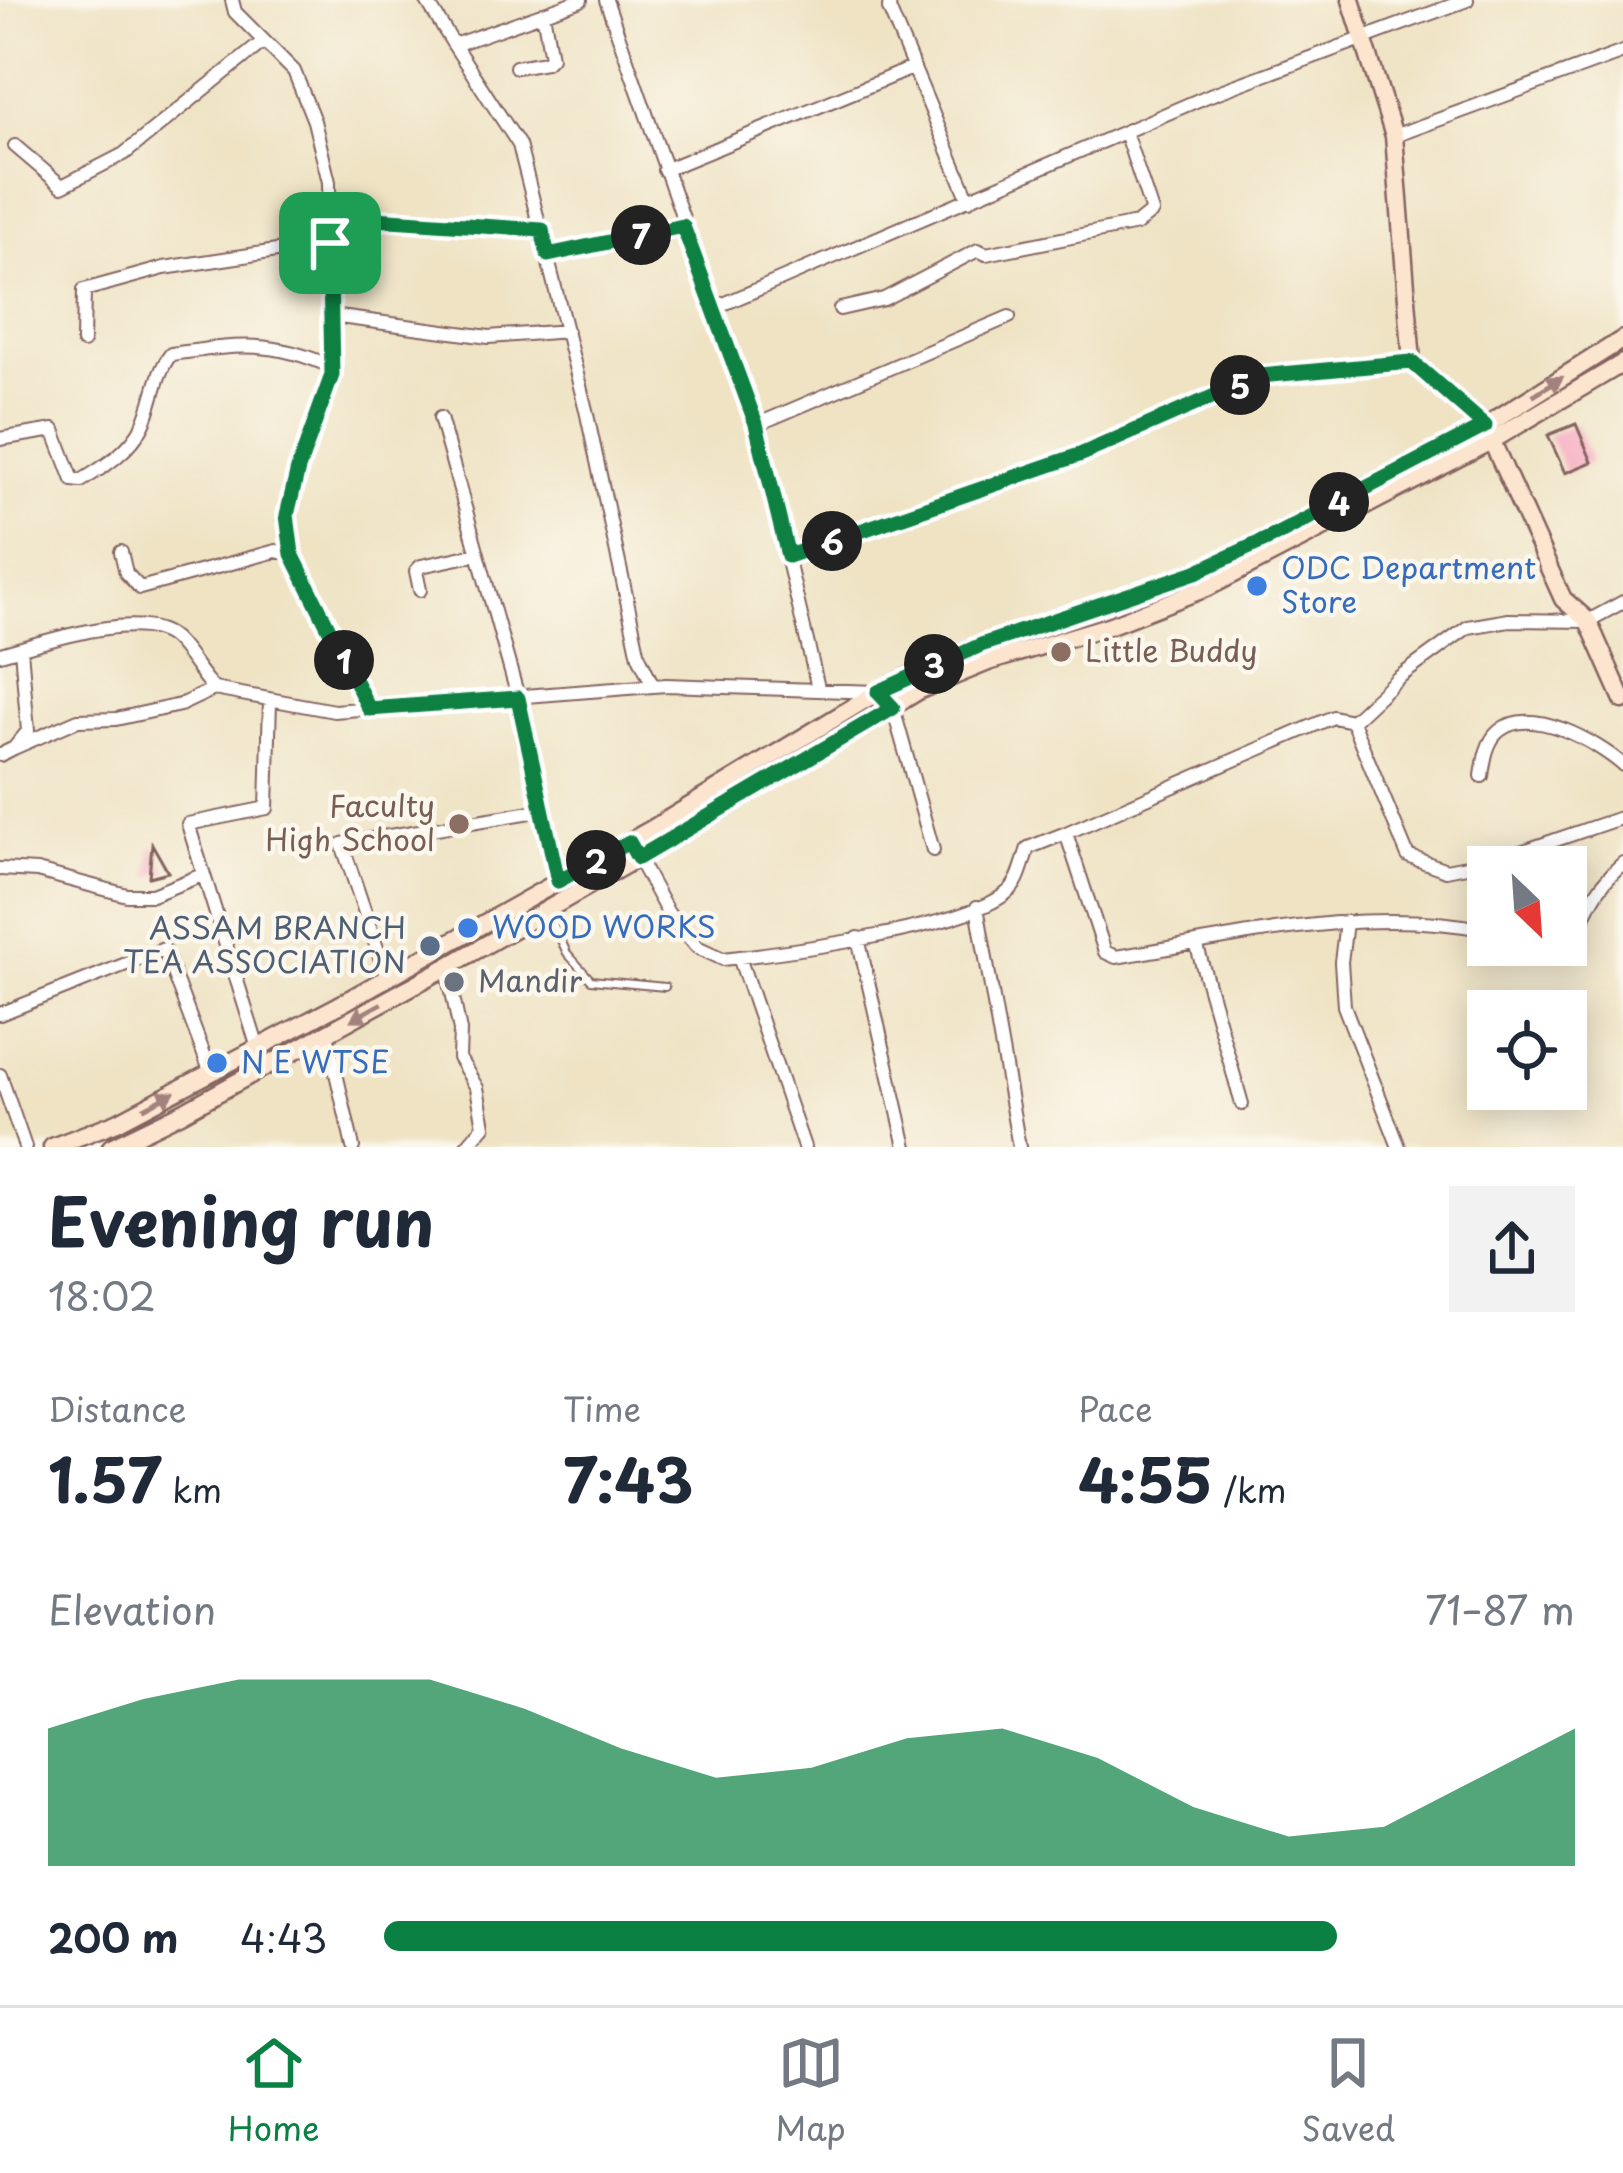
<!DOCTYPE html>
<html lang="en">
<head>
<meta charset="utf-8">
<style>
	:root { --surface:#fff; --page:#f2f2f3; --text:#1f2937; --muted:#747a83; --line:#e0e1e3; --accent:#0b8043 }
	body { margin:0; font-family:"Playpen Sans",sans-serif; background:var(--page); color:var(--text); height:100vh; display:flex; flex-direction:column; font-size:45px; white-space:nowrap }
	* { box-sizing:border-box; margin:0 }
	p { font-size:39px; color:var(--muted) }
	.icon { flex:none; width:66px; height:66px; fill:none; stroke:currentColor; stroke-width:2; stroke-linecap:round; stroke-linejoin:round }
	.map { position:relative; height:1147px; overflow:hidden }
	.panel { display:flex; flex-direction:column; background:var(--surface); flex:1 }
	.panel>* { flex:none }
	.needle { width:78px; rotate:155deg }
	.controls { position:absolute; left:1467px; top:846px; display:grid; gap:24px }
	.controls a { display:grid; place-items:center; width:120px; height:120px; border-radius:0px; background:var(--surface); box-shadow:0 6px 30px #0003; font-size:60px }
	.pin { position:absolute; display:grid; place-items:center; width:102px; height:102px; color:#fff; margin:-51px; border-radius:24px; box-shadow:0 6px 18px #0006 }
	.km { position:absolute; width:60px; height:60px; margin:-30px; border-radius:50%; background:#222; color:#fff; font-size:33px; line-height:60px; text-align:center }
	.round { display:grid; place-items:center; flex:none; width:126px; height:126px; border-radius:0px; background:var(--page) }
	.head { display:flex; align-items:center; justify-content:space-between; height:204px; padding:0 48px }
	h1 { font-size:66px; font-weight:700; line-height:90px }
	.figures { display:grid; grid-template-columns:repeat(3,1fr); gap:18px; height:204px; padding:12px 48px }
	.figures div { display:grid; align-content:center }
	.figures b { font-size:60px; font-weight:700 }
	.figures small { font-size:33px; font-weight:400 }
	.figures p { font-size:33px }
	.chart { height:336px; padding:24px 48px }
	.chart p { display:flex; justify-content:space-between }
	.chart svg { width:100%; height:216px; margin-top:12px; fill:var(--accent); opacity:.7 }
	ul { padding:0 48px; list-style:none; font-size:39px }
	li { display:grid; grid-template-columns:192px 144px 1fr; align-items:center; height:90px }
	li i { height:30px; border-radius:15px; background:var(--accent) }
	.dock { display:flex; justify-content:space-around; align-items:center; height:168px; border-top:3px solid var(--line); background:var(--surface); font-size:33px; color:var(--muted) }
	.dock a { display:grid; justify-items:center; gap:6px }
	.dock .on { color:var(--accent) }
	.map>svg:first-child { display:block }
	.building { fill:#f6a4bd }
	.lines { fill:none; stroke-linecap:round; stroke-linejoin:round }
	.lane-casing { stroke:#846461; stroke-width:10 }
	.street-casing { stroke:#846461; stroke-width:16 }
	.secondary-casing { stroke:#846461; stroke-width:21 }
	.lane { stroke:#fff; stroke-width:6 }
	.street { stroke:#fff; stroke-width:12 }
	.secondary { stroke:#fce5cf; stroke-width:16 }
	.oneway { fill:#a3827d }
	.route-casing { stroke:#fff; stroke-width:24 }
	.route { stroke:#0b8043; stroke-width:15 }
	.shop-dot { fill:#3f7fe0; stroke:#fbf7ec; stroke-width:4.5 }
	.education-dot { fill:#8d6e63; stroke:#fbf7ec; stroke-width:4.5 }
	.service-dot { fill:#5c6f8a; stroke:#fbf7ec; stroke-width:4.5 }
	.worship-dot { fill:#6b7280; stroke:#fbf7ec; stroke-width:4.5 }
	.labels { text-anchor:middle; stroke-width:9; stroke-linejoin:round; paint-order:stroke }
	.shop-label { font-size:30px; fill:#366cbe; stroke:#fbf7ec; text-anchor:start }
	.education-label { font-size:30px; fill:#785e54; stroke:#fbf7ec; text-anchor:start }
	.service-label { font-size:30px; fill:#4e5e75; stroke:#fbf7ec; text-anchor:end }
	.worship-label { font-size:30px; fill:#5b616d; stroke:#fbf7ec; text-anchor:start }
</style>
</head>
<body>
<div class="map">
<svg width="1623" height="1147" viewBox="0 0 1623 1147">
	<rect width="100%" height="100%" fill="#fbf7ec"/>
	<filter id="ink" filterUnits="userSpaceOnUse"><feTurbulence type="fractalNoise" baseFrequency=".00833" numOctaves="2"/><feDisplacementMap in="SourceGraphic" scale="24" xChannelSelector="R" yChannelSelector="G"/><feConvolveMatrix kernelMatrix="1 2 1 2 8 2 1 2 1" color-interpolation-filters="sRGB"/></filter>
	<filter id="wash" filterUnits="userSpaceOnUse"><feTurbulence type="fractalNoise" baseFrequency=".004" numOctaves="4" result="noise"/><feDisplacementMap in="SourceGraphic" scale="48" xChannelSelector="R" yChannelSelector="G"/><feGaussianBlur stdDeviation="2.7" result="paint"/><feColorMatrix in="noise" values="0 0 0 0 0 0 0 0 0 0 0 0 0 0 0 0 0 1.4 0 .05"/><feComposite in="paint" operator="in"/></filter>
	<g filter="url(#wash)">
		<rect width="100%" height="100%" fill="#efe3c4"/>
		<g id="blocks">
			<!-- building -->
			<path class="building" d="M1576 424 1592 462 1565 473 1548 435Z
				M152 844 168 872 149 877Z"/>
		</g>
	</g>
	<g filter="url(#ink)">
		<use href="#blocks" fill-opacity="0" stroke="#846461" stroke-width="3"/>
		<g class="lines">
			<!-- lane casing -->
			<g class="lane-casing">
				<path id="lane" d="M548 913 567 953 591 980 665 987"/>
			</g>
			<!-- street casing -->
			<g class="street-casing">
				<path id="street" d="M232 0 235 12 294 71 314 121 329 182 332 375 298 469 287 515 292 554 369 709
					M426 0 454 45 581 0
					M606 0 756 425 818 688
					M890 0 889 9 969 200
					M454 45 519 145 586 410 639 656 653 686
					M516 67 546 62 551 57 543 13
					M1394 136 1623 52
					M15 146 62 186 124 154 264 41
					M664 170 912 68
					M329 216 542 230
					M548 255 684 226
					M712 309 1210 95 1467 0
					M840 309 884 299 978 250 986 254 1137 224 1152 212 1125 132
					M332 316 489 337 567 331
					M83 342 84 290 164 268 330 243
					M440 418 518 697 558 881
					M756 425 1009 317
					M0 439 54 430 73 480 81 481C104 467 131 450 143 425 154 402 155 374 171 354 236 345 271 339 332 367
					M121 552 126 573 140 588 276 551 292 554
					M788 556 1082 454 1260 376 1412 362
					M420 590 416 571 421 566 478 554
					M0 654C40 644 139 608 173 638 187 650 200 675 214 689L334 711 666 685 878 692 893 708 933 850
					M1352 721 1408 856 1446 870 1497 860 1623 817
					M14 748 78 720 116 719 180 705 214 689
					M0 755 14 748 28 731 21 649
					M1482 776C1484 762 1486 742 1499 731 1531 704 1598 743 1623 765
					M1066 833 1333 717 1352 721 1398 678 1468 627 1509 620 1588 621 1623 602
					M629 842 668 913 697 947 723 959C784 952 969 929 1010 890 1020 880 1023 862 1028 848L1066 833 1105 952 1116 957C1240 937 1362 905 1488 930
					M0 869 37 871 127 895H152L202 875
					M977 907 1019 1147
					M1346 922 1341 962 1344 1006 1399 1147
					M858 938 906 1147
					M1196 943 1242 1104
					M1554 945 1575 950C1581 915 1596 886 1623 863
					M739 957 804 1147
					M447 967 460 1031 459 1058 477 1088 484 1126 466 1147
					M387 978 342 844 543 810
					M0 1014 164 949 211 1073
					M327 1034 353 1147
					M258 1048 188 824 267 808 270 700
					M0 1075 25 1147"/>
			</g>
			<!-- secondary casing -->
			<g class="secondary-casing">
				<path id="secondary" d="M1351 0 1394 136 1412 362 1485 426 1563 599 1588 621 1623 700
					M52 1147 117 1122 339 1005 650 830 878 692 940 661 1196 572 1274 536 1485 426 1623 339
					M111 1147 181 1113 447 967 730 805 920 690 988 662 1108 626 1209 587 1491 441 1623 363"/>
			</g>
			<!-- lane -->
			<use href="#lane" class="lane"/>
			<!-- street -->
			<use href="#street" class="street"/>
			<!-- secondary -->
			<use href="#secondary" class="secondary"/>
		</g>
		<!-- one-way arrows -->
		<defs><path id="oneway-solid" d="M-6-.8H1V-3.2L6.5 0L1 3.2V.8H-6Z" transform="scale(3)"/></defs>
		<g class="oneway">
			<use href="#oneway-solid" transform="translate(1548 386) rotate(-32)"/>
			<use href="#oneway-solid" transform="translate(366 1012) rotate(151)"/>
			<use href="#oneway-solid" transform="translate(159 1100) rotate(-28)"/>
		</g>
	</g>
	<g class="lines" filter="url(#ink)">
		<!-- route casing -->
		<g class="route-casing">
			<path id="route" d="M329 216 542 230 548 255 683 226 756 424 788 556 1082 454 1260 376 1412 362 1485 426 1274 536 1196 572 981 645 878 692 893 708 638 858 629 842 558 881 518 698 369 709 292 554 287 515 298 469 332 375Z"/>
		</g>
		<!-- route -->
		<use href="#route" class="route"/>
	</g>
	<!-- markers -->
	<g class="shop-dot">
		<circle cx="1257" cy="586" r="12"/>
		<circle cx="468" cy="928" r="12"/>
		<circle cx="217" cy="1063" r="12"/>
	</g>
	<g class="education-dot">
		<circle cx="1061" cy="652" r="12"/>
		<circle cx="459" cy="824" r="12"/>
	</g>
	<circle class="service-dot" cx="430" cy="946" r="12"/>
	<circle class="worship-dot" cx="454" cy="982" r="12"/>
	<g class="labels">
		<!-- shop labels -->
		<g class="shop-label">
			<text x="1281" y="579">ODC Department<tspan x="1281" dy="34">Store</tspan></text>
			<text x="492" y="938">WOOD WORKS</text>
			<text x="241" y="1073">N E WTSE</text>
		</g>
		<!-- education labels -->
		<g class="education-label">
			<text x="1085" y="662">Little Buddy</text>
			<text x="435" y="817" text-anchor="end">Faculty<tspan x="435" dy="34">High School</tspan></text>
		</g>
		<!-- service labels -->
		<g class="service-label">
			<text x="406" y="939">ASSAM BRANCH<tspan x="406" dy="34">TEA ASSOCIATION</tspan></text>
		</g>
		<!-- worship labels -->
		<g class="worship-label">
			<text x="478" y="992">Mandir</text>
		</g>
	</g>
</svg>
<div class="controls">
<a><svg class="needle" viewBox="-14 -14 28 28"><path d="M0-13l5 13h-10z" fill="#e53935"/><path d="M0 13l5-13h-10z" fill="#747a83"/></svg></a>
<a><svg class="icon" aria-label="locate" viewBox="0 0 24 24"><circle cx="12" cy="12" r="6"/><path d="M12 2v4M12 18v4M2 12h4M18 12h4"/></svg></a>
</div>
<div class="pin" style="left:330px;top:243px;background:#1e9e55"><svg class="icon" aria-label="arrive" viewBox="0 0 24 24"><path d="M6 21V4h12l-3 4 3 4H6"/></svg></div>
<b class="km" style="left:344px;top:660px">1</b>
<b class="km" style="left:596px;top:860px">2</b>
<b class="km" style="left:934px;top:664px">3</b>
<b class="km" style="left:1339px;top:502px">4</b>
<b class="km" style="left:1240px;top:385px">5</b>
<b class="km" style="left:832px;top:541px">6</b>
<b class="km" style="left:641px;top:235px">7</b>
</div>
<section class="panel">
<div class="head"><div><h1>Evening run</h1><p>18:02</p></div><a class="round"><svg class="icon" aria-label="share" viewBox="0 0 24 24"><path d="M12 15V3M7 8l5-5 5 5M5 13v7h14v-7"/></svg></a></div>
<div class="figures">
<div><p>Distance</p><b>1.57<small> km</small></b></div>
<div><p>Time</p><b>7:43</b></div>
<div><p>Pace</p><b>4:55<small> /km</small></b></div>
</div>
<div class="chart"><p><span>Elevation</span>71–87 m</p>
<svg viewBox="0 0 160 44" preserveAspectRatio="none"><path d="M0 44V16L10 10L20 6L30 6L40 6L50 12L60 20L70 26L80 24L90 18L100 16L110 22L120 32L130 38L140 36L150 26L160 16V44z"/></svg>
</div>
<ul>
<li><b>200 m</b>4:43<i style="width:80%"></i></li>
</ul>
</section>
<nav class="dock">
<a class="on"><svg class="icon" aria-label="home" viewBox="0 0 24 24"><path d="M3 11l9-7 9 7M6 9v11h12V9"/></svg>Home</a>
<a><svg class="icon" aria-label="map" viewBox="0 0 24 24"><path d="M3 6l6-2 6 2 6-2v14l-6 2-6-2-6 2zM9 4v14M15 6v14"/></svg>Map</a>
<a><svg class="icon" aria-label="saved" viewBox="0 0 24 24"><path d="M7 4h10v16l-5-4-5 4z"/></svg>Saved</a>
</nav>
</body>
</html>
